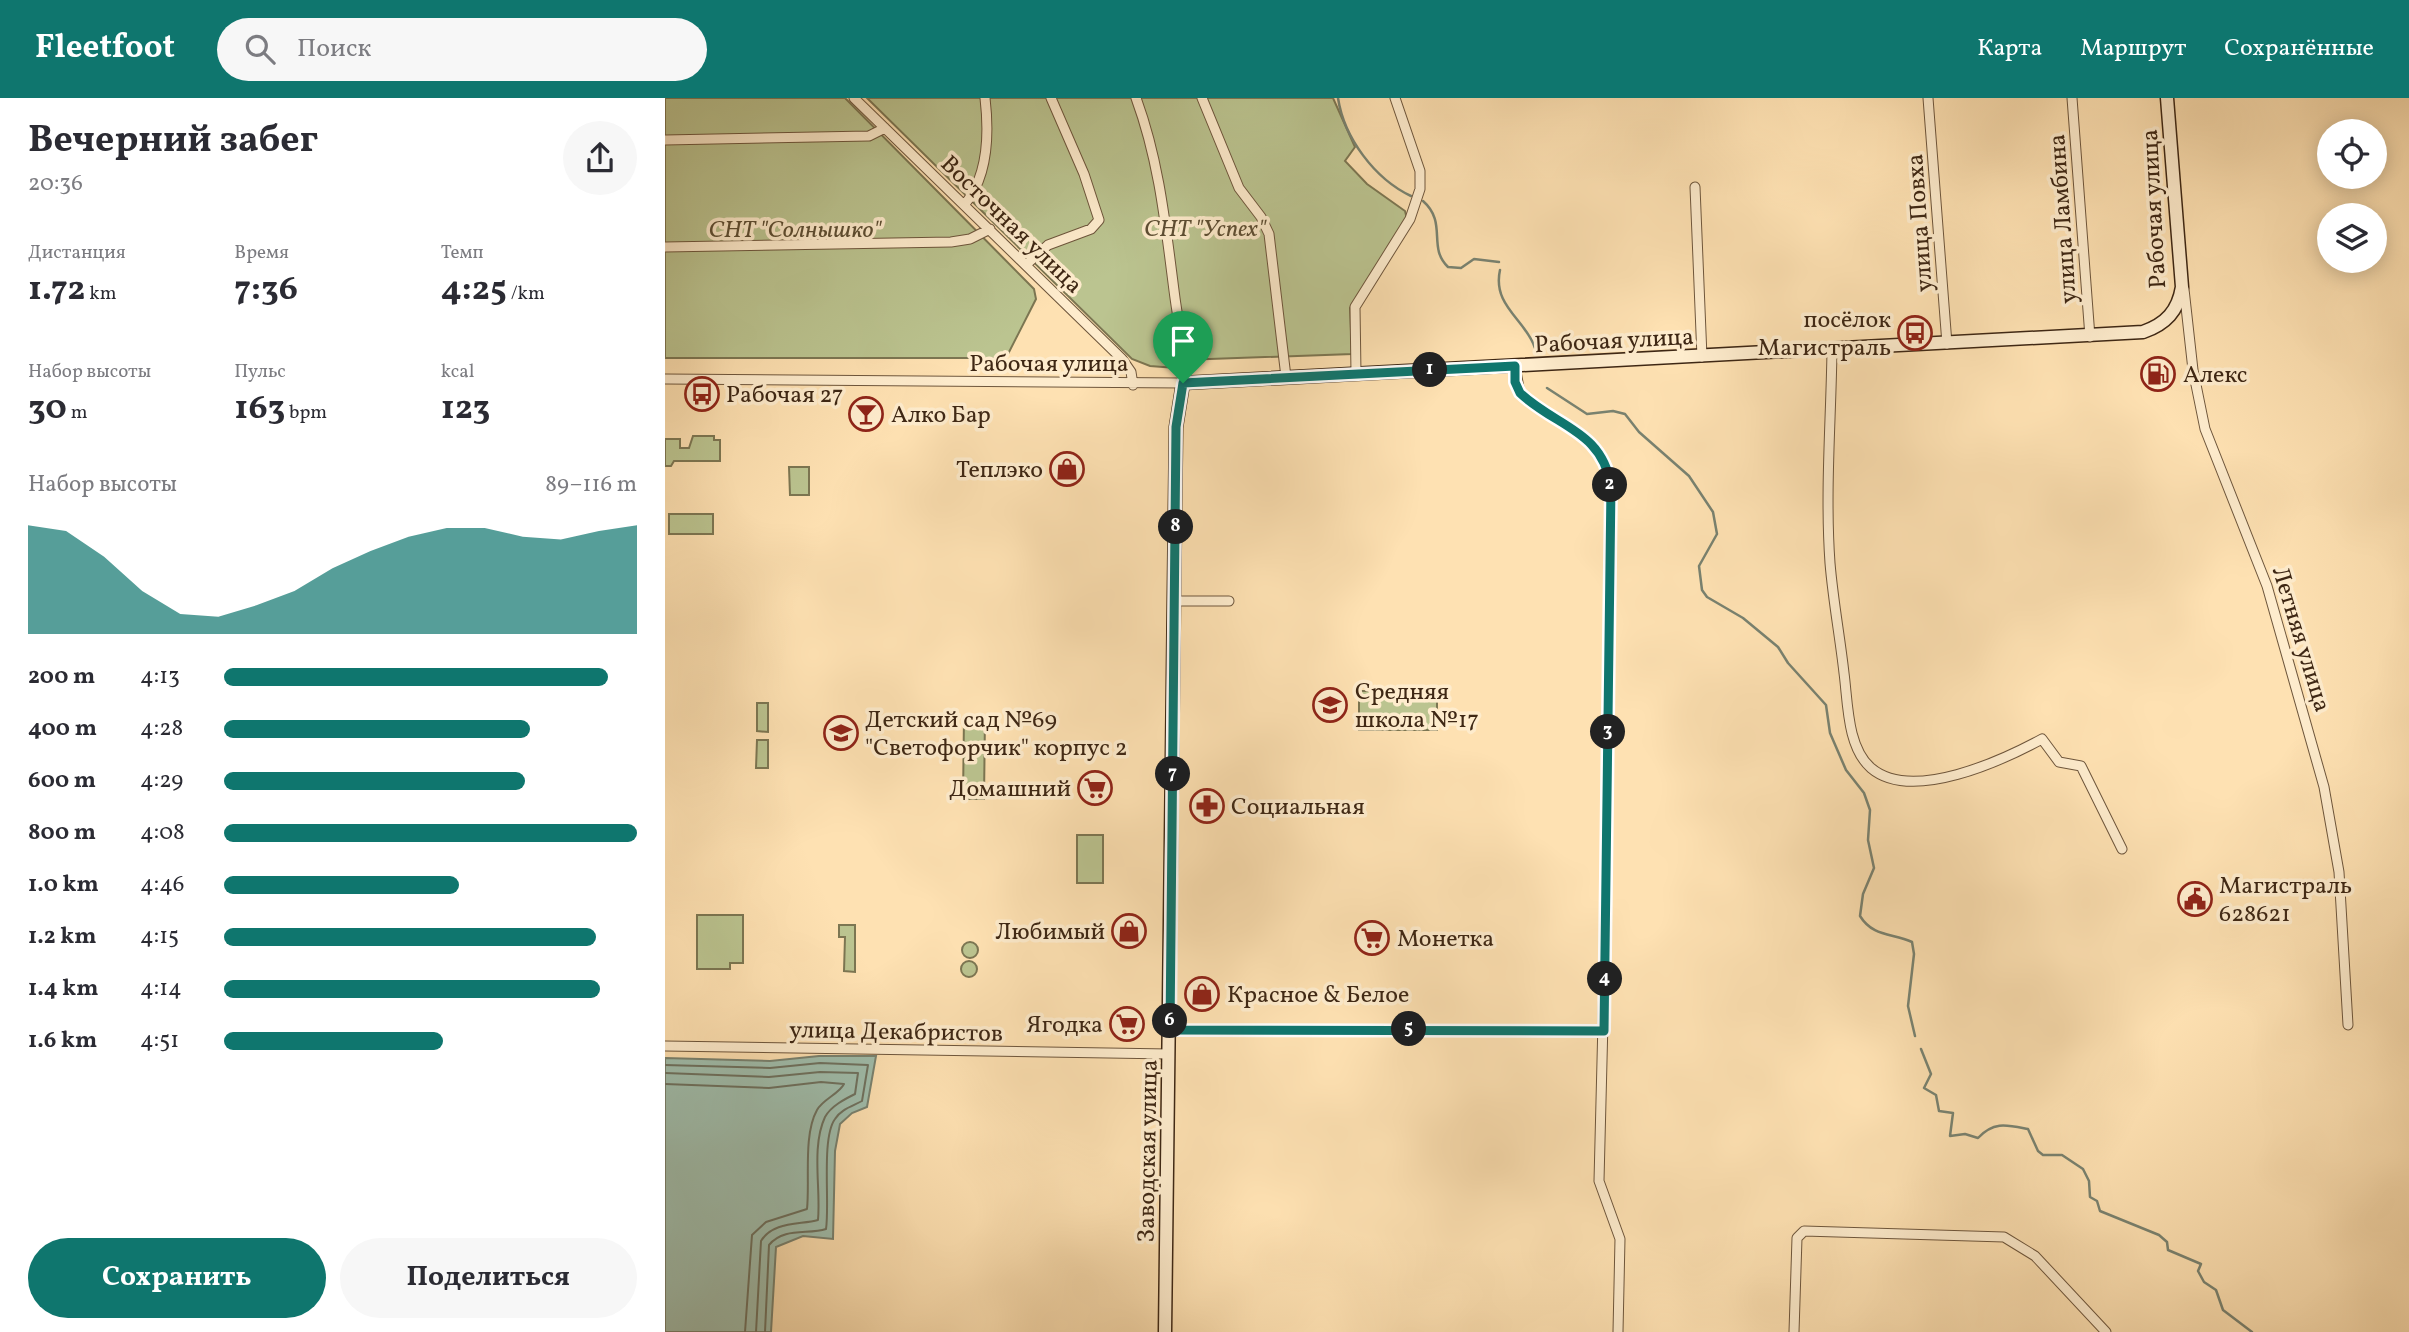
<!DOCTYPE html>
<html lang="ru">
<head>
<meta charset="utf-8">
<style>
	:root { --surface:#fff; --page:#f7f7f7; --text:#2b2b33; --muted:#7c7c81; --accent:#0f766e }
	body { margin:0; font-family:Vollkorn,serif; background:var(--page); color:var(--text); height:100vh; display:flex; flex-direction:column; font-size:26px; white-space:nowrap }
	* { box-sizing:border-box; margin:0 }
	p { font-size:23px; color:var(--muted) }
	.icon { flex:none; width:38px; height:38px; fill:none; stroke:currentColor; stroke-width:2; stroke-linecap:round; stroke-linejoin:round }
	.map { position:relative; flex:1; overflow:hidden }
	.side { display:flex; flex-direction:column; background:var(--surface); width:665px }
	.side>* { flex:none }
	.buttons { position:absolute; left:1652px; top:21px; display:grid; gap:14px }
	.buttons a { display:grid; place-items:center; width:70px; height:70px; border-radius:50%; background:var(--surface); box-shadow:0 4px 18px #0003; font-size:35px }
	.pin { position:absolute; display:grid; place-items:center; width:60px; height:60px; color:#fff; margin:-72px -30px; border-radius:50% 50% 50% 0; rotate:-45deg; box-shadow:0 0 7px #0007 }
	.pin .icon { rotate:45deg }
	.km { position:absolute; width:35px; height:35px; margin:-18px; border-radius:50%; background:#222; color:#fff; font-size:19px; line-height:35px; text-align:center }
	.round { display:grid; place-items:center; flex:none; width:74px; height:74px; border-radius:37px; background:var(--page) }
	.summary { display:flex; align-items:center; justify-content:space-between; height:119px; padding:0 28px }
	h1 { font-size:38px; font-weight:700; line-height:52px }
	.stats { display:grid; grid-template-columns:repeat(3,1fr); gap:10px; height:119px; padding:7px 28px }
	.stats div { display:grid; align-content:center }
	.stats b { font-size:35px; font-weight:700 }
	.stats small { font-size:19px; font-weight:400 }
	.stats p { font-size:19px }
	.chart { height:196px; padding:14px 28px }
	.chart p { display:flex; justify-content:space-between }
	.chart svg { width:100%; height:126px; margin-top:7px; fill:var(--accent); opacity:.7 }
	.button { display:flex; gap:14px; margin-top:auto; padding:14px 28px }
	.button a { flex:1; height:80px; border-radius:42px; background:var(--accent); color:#fff; font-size:28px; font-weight:700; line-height:80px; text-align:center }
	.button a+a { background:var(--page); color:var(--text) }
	ul { padding:0 28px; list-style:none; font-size:23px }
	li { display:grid; grid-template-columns:112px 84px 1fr; align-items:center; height:52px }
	li i { height:18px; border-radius:9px; background:var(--accent) }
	header { display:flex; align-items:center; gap:42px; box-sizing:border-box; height:98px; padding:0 35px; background:var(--accent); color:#fff }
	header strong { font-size:33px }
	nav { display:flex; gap:38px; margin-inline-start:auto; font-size:24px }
	.search { width:490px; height:63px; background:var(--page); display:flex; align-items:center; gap:18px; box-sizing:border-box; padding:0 24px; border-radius:38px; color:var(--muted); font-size:26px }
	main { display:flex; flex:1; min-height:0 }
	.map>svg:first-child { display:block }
	.green { fill:#bbc490; stroke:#7c7652; stroke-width:2 }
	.water { fill:#a0bead; stroke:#798270; stroke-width:2 }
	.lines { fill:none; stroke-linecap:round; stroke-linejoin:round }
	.shore { stroke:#6f7260; stroke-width:2 }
	.stream { stroke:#798270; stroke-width:2.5 }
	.street-casing { stroke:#6e563c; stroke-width:11 }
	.secondary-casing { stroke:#3e2714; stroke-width:15 }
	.street { stroke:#feeccd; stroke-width:9 }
	.secondary { stroke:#feeccd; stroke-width:12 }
	.route-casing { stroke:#fff; stroke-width:14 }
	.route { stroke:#0f766e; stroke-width:9 }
	.labels { text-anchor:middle; stroke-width:7; stroke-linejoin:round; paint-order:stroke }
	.street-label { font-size:24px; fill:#3e2714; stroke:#feeccd }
	.park-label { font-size:24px; font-style:italic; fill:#5d4e33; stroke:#feeccd }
	.poi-label { font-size:24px; fill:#3e2714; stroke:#feeccd; text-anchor:start }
</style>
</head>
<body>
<header>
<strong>Fleetfoot</strong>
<div class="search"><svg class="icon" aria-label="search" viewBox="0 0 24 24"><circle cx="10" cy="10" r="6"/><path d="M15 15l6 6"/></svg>Поиск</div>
<nav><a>Карта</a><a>Маршрут</a><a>Сохранённые</a></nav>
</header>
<main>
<section class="side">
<div class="summary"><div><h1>Вечерний забег</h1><p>20:36</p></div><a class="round"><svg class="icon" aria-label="share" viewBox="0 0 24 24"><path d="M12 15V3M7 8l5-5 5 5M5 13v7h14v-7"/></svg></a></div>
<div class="stats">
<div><p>Дистанция</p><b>1.72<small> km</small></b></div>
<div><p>Время</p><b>7:36</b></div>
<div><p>Темп</p><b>4:25<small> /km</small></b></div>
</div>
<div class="stats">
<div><p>Набор высоты</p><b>30<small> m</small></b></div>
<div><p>Пульс</p><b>163<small> bpm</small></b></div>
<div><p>kcal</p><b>123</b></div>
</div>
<div class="chart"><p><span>Набор высоты</span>89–116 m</p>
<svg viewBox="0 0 160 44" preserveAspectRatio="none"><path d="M0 44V6L10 8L20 17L30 29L40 37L50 38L60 34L70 29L80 21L90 15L100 10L110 7L120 7L130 10L140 11L150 8L160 6V44z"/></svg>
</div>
<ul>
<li><b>200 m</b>4:13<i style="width:93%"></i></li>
<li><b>400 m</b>4:28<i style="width:74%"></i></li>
<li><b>600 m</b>4:29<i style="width:73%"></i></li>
<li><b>800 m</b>4:08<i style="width:100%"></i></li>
<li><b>1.0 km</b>4:46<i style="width:57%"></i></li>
<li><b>1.2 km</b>4:15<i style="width:90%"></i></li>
<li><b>1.4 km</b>4:14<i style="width:91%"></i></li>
<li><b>1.6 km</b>4:51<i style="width:53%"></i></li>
</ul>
<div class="button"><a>Сохранить</a><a>Поделиться</a></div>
</section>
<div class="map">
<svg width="1744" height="1234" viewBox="0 0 1744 1234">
	<rect width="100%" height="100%" fill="#fee1b2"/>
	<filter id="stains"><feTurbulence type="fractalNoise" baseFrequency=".00286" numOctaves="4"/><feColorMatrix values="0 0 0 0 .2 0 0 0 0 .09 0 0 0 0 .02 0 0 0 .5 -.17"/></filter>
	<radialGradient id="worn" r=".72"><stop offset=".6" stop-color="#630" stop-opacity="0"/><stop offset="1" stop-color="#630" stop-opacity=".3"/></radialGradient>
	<!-- green -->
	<path class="green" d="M0 0H180L369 191 371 201 341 260H0Z
		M202 0H668L690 49 680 63 702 86 740 113 742 121 685 210 687 256 517 262 511 270 485 268 467 261Z
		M28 338H49V342H55V363H9L6 368H0V341H15V350H24Z
		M124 369H144V397H125Z
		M4 416H48V436H4Z
		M694 593H772V632H694Z
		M92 605H103V634L92 633Z
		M299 618H320L319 701H298Z
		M92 642H103V670H91Z
		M412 737H438V785H412Z
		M32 817H78V865H65V871H32Z
		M174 827H190V874L179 873 180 839H174Z
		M297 852a8 8 0 1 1 16 0a8 8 0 1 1-16 0Z
		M296 871a8 8 0 1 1 16 0a8 8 0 1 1-16 0Z"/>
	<!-- water -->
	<path class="water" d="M154 958H211L202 1009 187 1015 175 1026 170 1053 168 1141 138 1138 111 1149 106 1234H0V960L105 963Z"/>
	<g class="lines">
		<!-- shore -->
		<path class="shore" d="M0 967 105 970 155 965 203 967 197 1003C188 1008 176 1011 170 1021 156 1040 165 1106 161 1131 143 1137 119 1129 104 1147L100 1234
			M0 975 104 979 155 974 193 975 190 996C180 1001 166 1008 160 1019 146 1049 156 1091 153 1122 135 1127 108 1123 96 1143L91 1234
			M0 986 104 990 156 984 179 986C174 996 158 1001 152 1012 138 1037 145 1083 142 1111L101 1124 87 1137 80 1234"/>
		<!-- stream -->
		<path class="stream" d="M673 0C679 40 710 81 746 98
			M758 103C783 125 762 149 783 169L796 170 809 161 834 164
			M835 172C827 208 861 222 870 250
			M882 290 922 316 948 313 960 316 974 334 1024 378 1048 414 1052 436 1034 468 1037 492 1042 499 1078 520 1113 549 1123 565 1161 607 1165 635 1181 672 1199 695 1205 712 1203 742 1209 770 1198 796 1195 818C1208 839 1227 835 1247 844L1249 856 1243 908 1250 938
			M1256 951 1266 976 1259 990 1271 997 1274 1013 1288 1015 1285 1038 1300 1036 1313 1040C1329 1023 1342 1027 1363 1031L1373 1053 1378 1057H1397L1418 1071 1424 1083 1425 1099 1432 1103 1435 1113 1494 1137 1502 1144 1503 1152 1536 1166 1533 1173 1539 1184 1551 1192 1558 1212 1587 1234"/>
		<!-- street casing -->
		<g class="street-casing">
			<path id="street" d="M189 0 457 261 466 274 468 287
				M537 0 574 90 596 119 604 136 621 279
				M1263 0 1282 246
				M1407 0 1425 239
				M0 42 204 38 220 30
				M1030 89 1037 259
				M300 106C323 78 324 34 320 0
				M0 149 286 144 305 141 325 131
				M362 166 383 147 426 131 434 122 419 76 386 0
				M1519 191 1528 272 1540 331 1602 488 1659 689 1674 774 1683 927
				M1167 252C1166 322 1160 395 1165 465 1168 502 1175 539 1179 575 1183 605 1182 649 1206 670 1247 705 1338 662 1377 641L1394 664 1416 668 1457 751
				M850 268 855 295C891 329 937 332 946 388L941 803 934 1083 955 1141 953 1234
				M691 275 690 209 745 121 755 91V73L730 0
				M0 281 518 285C520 255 514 229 510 200 501 132 495 65 471 0
				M510 503H564
				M505 932 939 933
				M0 948 504 956
				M1129 1234 1132 1140 1139 1133 1339 1139 1370 1158 1441 1234"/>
		</g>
		<!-- secondary casing -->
		<g class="secondary-casing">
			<path id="secondary" d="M500 1234 511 329 518 285 1478 234C1501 226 1513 213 1517 189L1502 0"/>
		</g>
		<!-- street -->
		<use href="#street" class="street"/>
		<!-- secondary -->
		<use href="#secondary" class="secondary"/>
	</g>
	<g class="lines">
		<!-- route casing -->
		<g class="route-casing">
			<path id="route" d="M850 268V284L855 295C891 329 937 332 946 388L939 933 505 932 511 329 518 285Z"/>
		</g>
		<!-- route -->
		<use href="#route" class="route"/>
	</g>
	<!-- icons -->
	<defs>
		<g id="bus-ring" transform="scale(1.75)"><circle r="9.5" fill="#feeccd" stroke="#8f2418" stroke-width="1.5"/><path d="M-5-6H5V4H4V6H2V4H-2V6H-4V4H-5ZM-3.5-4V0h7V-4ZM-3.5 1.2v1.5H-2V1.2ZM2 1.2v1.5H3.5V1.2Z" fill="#8f2418"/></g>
		<g id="fuel-ring" transform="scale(1.75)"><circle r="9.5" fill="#feeccd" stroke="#8f2418" stroke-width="1.5"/><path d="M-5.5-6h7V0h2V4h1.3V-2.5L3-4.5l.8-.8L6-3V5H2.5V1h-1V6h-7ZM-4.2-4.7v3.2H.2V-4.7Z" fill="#8f2418"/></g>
		<g id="bar-ring" transform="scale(1.75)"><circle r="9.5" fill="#feeccd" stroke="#8f2418" stroke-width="1.5"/><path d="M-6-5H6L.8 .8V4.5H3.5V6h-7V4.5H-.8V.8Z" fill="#8f2418"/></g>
		<g id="shop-ring" transform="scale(1.75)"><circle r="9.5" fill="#feeccd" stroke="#8f2418" stroke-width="1.5"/><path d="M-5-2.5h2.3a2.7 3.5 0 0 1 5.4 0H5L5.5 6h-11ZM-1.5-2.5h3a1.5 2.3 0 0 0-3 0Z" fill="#8f2418"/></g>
		<g id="school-ring" transform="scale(1.75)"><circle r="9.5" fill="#feeccd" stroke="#8f2418" stroke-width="1.5"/><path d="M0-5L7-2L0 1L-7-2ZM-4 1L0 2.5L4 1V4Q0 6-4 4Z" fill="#8f2418"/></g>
		<g id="supermarket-ring" transform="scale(1.75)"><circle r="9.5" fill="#feeccd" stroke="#8f2418" stroke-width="1.5"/><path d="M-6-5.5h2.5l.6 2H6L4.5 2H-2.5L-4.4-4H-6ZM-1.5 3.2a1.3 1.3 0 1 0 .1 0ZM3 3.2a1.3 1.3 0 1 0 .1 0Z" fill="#8f2418"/></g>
		<g id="pharmacy-ring" transform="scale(1.75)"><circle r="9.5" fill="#feeccd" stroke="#8f2418" stroke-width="1.5"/><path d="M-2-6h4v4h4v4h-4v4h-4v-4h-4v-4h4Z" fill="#8f2418"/></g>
		<g id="civic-ring" transform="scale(1.75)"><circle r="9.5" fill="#feeccd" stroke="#8f2418" stroke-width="1.5"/><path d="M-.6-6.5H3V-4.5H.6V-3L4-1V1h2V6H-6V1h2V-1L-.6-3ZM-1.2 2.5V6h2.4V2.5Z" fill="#8f2418"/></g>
	</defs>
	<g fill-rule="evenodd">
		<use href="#bus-ring" x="1250" y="235"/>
		<use href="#fuel-ring" x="1493" y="276"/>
		<use href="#bus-ring" x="37" y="296"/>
		<use href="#bar-ring" x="201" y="316"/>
		<use href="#shop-ring" x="402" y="371"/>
		<use href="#school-ring" x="665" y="607"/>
		<use href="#school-ring" x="176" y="635"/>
		<use href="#supermarket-ring" x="430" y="690"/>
		<use href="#pharmacy-ring" x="542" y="708"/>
		<use href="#civic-ring" x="1530" y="801"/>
		<use href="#shop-ring" x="464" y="833"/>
		<use href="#supermarket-ring" x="707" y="840"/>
		<use href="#shop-ring" x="537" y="896"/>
		<use href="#supermarket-ring" x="462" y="926"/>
	</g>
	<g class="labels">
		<!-- street labels -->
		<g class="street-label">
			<text transform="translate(1488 111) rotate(-93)" y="8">Рабочая улица</text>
			<text transform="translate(1397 121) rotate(-94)" y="8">улица Ламбина</text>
			<text transform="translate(1254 125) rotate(-94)" y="8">улица Повха</text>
			<text transform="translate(347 126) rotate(44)" y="8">Восточная улица</text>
			<text transform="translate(949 242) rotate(-3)" y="8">Рабочая улица</text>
			<text x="384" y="273">Рабочая улица</text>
			<text transform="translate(1637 541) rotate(73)" y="8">Летняя улица</text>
			<text transform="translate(231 933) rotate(1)" y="8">улица Декабристов</text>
			<text transform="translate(482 1053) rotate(-89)" y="8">Заводская улица</text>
		</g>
		<!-- park labels -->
		<g class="park-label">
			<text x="540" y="138">СНТ "Успех"</text>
			<text x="130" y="139">СНТ "Солнышко"</text>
		</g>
		<!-- poi labels -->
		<g class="poi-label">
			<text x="1226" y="229" text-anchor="end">посёлок<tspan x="1226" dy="28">Магистраль</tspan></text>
			<text x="1518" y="284">Алекс</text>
			<text x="61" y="304">Рабочая 27</text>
			<text x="226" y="324">Алко Бар</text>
			<text x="378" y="379" text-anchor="end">Теплэко</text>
			<text x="690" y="601">Средняя<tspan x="690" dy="28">школа №17</tspan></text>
			<text x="200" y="629">Детский сад №69<tspan x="200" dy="28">"Светофорчик" корпус 2</tspan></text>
			<text x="406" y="698" text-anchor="end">Домашний</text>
			<text x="566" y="716">Социальная</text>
			<text x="1554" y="795">Магистраль<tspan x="1554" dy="28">628621</tspan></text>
			<text x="440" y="841" text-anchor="end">Любимый</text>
			<text x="732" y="848">Монетка</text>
			<text x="562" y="904">Красное &amp; Белое</text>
			<text x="438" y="934" text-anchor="end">Ягодка</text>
		</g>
	</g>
	<rect width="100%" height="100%" filter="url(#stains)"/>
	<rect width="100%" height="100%" fill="url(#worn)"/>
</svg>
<div class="buttons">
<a><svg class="icon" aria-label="locate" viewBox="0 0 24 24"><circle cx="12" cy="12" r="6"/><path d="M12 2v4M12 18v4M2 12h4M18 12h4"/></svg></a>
<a><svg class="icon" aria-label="layers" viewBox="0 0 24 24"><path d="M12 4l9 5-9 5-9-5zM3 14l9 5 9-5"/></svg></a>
</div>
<div class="pin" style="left:518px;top:285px;background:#1e9e55"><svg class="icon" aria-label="arrive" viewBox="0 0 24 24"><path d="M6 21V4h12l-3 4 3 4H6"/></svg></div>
<b class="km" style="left:765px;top:272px">1</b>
<b class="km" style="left:945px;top:387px">2</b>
<b class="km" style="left:943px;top:634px">3</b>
<b class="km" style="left:940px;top:881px">4</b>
<b class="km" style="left:744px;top:931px">5</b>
<b class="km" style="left:505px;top:923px">6</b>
<b class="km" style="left:508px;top:676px">7</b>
<b class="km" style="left:511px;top:429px">8</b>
</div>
</main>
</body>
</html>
